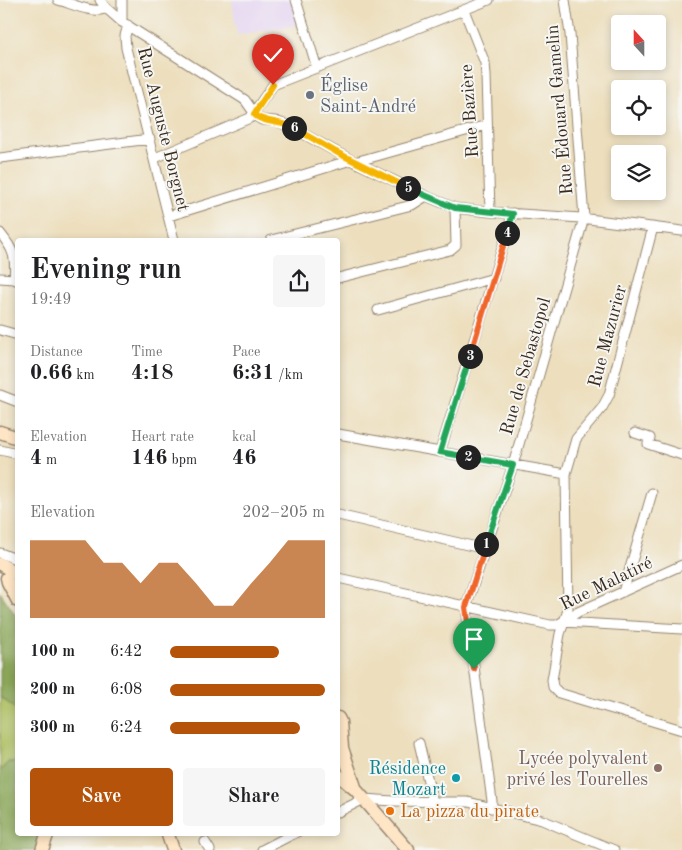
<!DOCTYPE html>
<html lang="en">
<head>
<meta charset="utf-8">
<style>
	:root { --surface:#fff; --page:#f6f6f6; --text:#202124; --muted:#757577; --accent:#b45309 }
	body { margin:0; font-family:"Old Standard TT",serif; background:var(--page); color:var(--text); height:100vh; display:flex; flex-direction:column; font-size:19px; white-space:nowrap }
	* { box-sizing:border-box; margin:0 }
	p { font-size:16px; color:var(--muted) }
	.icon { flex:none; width:28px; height:28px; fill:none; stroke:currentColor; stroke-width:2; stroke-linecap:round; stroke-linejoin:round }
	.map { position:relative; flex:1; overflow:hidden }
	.side { position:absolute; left:15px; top:238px; width:325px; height:598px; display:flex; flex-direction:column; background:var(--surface); border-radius:5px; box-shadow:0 2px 8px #0003 }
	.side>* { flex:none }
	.needle { width:32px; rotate:339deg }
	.tools { position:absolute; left:611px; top:15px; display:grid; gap:10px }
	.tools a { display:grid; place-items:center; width:55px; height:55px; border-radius:5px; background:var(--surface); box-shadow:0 2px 8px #0003; font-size:25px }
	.pin { position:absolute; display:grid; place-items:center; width:42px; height:42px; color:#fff; margin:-51px -21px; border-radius:50% 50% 50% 0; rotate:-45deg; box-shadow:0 0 5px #0007 }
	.pin .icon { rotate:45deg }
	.km { position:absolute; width:25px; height:25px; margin:-12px; border-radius:50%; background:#222; color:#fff; font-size:14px; line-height:25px; text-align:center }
	.round { display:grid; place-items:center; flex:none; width:52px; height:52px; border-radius:5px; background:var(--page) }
	.head { display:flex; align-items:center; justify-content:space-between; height:85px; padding:0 15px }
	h1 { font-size:28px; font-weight:700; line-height:38px }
	.metrics { display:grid; grid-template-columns:repeat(3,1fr); gap:8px; height:85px; padding:5px 15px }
	.metrics div { display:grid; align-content:center }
	.metrics b { font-size:21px; font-weight:700 }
	.metrics small { font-size:14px; font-weight:400 }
	.metrics p { font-size:14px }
	.chart { height:140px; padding:10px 15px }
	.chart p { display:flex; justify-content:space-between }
	.chart svg { width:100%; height:90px; margin-top:5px; fill:var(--accent); opacity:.7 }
	.cta { display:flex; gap:10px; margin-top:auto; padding:10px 15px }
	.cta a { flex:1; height:58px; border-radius:5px; background:var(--accent); color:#fff; font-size:20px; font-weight:700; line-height:58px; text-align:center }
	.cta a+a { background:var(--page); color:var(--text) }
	ul { padding:0 15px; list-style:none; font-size:16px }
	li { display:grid; grid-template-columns:80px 60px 1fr; align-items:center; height:38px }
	li i { height:12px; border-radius:6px; background:var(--accent) }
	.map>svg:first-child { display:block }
	.built { fill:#e4d3f2 }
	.green { fill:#aec063; stroke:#747540 }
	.forest { fill:#8aa659; stroke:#62683c }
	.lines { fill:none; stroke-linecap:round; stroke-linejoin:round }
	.street-casing { stroke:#94846e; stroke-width:11 }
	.secondary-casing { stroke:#94846e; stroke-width:15 }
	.street { stroke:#fff; stroke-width:9 }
	.secondary { stroke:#fde5c5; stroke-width:12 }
	.split-1-casing { stroke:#fff; stroke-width:10 }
	.split-2-casing { stroke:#fff; stroke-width:10 }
	.split-3-casing { stroke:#fff; stroke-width:10 }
	.split-4-casing { stroke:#fff; stroke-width:10 }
	.split-5-casing { stroke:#fff; stroke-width:10 }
	.split-6-casing { stroke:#fff; stroke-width:10 }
	.split-7-casing { stroke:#fff; stroke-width:10 }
	.split-1 { stroke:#f0652b; stroke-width:6 }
	.split-2 { stroke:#22a559; stroke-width:6 }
	.split-3 { stroke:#22a559; stroke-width:6 }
	.split-4 { stroke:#f0652b; stroke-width:6 }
	.split-5 { stroke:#22a559; stroke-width:6 }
	.split-6 { stroke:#f5b400; stroke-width:6 }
	.split-7 { stroke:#f5b400; stroke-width:6 }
	.worship-dot { fill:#6b7280; stroke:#f6f6f2; stroke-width:2 }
	.education-dot { fill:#8d6e63; stroke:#f6f6f2; stroke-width:2 }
	.culture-dot { fill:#0f9aa8; stroke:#f6f6f2; stroke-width:2 }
	.food-dot { fill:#e8710a; stroke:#f6f6f2; stroke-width:2 }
	.labels { text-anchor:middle; stroke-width:4; stroke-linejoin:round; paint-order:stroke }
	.worship-label { font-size:18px; fill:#5b616d; stroke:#f6f6f2; text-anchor:start }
	.street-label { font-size:18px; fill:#3b2a1e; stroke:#f6f6f2 }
	.education-label { font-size:18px; fill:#785e54; stroke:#f6f6f2; text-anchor:end }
	.culture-label { font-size:18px; fill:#0d838f; stroke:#f6f6f2; text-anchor:end }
	.food-label { font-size:18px; fill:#c56008; stroke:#f6f6f2; text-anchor:start }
</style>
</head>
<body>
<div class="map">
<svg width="682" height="850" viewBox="0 0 682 850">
	<rect width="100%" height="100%" fill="#f6f6f2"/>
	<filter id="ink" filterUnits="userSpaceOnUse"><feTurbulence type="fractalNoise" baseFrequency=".02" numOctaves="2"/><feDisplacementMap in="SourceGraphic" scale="10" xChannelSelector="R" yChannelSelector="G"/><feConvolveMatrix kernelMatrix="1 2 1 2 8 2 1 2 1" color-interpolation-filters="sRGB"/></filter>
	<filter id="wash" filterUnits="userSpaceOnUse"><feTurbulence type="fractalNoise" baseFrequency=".0096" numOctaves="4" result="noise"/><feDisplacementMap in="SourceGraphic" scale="20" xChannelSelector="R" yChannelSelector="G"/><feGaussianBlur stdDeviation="1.12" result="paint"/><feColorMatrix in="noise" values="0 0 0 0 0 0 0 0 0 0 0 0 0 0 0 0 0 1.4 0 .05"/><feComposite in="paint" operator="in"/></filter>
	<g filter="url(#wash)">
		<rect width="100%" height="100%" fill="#eddfbe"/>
		<!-- built -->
		<path class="built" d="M232 0H292L299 25 237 35Z"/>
		<!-- green -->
		<path class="green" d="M0 697 18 710 17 762H8L0 771Z"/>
		<!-- forest -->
		<path class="forest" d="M0 592 17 617V710L0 697Z
			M8 762H17L18 832 44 833 37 850H0V771Z"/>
	</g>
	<g filter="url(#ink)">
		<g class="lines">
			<!-- street casing -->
			<g class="street-casing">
				<path id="street" d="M58 0C70 3 95 15 106 8
					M100 0 106 8 122 22 245 100 257 117 262 120 275 121 289 126 355 162 428 197 455 208 490 212 581 218 682 231
					M296 0 317 68
					M464 10 485 63 486 75 490 212
					M122 22V0
					M128 25 125 36 126 48 174 240
					M0 158 150 139
					M155 158 250 118 273 85 489 0
					M355 162 487 125
					M169 216 351 160
					M653 227 609 395 602 408 576 439 566 474 568 610 560 634 552 680 553 687 559 693 682 730
					M0 233C14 250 16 257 14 279L18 281
					M271 240 412 205 426 196
					M0 278 14 279
					M338 278 450 250 456 245 455 208
					M378 310 494 278
					M0 330 18 335
					M0 395 18 402
					M635 433 650 438 648 444 682 455
					M338 434 566 474
					M0 450 18 454
					M440 452 513 213
					M338 515 485 549
					M0 553 18 560
					M338 578 550 625H557L578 612 682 565
					M623 592 652 493
					M563 622 682 629
					M419 743 433 802
					M491 808 492 801 466 607 513 465 584 218 570 34 565 0
					M338 812 364 799 393 801 468 802 542 820 614 850
					M205 842 210 850
					M262 850 297 832"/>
			</g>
			<!-- secondary casing -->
			<g class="secondary-casing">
				<path id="secondary" d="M0 432 18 438
					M0 564 18 574
					M7 578 8 582 18 601
					M338 718 340 722 342 748 356 790
					M338 775 356 790 408 850
					M167 832 173 850
					M42 850 48 832"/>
			</g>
			<!-- street -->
			<use href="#street" class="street"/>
			<!-- secondary -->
			<use href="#secondary" class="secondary"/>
		</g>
	</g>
	<g class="lines" filter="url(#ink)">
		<!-- split-1 casing -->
		<g class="split-1-casing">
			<path id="split-1" d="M474 669 466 607 486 544"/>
		</g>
		<!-- split-2 casing -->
		<g class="split-2-casing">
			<path id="split-2" d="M468 457 513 465 486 544"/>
		</g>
		<!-- split-3 casing -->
		<g class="split-3-casing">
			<path id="split-3" d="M468 457 440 452 470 356"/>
		</g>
		<!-- split-4 casing -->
		<g class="split-4-casing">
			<path id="split-4" d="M470 356 507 233"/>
		</g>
		<!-- split-5 casing -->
		<g class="split-5-casing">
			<path id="split-5" d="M408 188 455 208 513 214 507 233"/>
		</g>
		<!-- split-6 casing -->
		<g class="split-6-casing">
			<path id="split-6" d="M294 128 336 152 408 188"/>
		</g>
		<!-- split-7 casing -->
		<g class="split-7-casing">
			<path id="split-7" d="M273 85 254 114C261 123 282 121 294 128"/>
		</g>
		<!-- split-1 -->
		<use href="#split-1" class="split-1"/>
		<!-- split-2 -->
		<use href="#split-2" class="split-2"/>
		<!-- split-3 -->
		<use href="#split-3" class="split-3"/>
		<!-- split-4 -->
		<use href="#split-4" class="split-4"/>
		<!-- split-5 -->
		<use href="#split-5" class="split-5"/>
		<!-- split-6 -->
		<use href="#split-6" class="split-6"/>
		<!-- split-7 -->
		<use href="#split-7" class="split-7"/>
	</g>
	<!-- markers -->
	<circle class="worship-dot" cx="310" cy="95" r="5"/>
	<circle class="education-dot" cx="658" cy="768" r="5"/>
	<circle class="culture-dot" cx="456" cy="778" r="5"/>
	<circle class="food-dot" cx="390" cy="811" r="5"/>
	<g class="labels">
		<!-- worship labels -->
		<g class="worship-label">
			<text x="320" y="91">Église<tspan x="320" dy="21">Saint-André</tspan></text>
		</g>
		<!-- street labels -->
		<g class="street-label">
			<text transform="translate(559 110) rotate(-95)" y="6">Rue Édouard Gamelin</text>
			<text transform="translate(469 111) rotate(-94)" y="6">Rue Bazière</text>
			<text transform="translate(164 129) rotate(76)" y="6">Rue Auguste Borgnet</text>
			<text transform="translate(607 336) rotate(-75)" y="6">Rue Mazurier</text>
			<text transform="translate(525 366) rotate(-74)" y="6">Rue de Sebastopol</text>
			<text transform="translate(606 583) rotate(-26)" y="6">Rue Malatiré</text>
		</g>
		<!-- education labels -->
		<g class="education-label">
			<text x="648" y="764">Lycée polyvalent<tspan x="648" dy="21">privé les Tourelles</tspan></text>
		</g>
		<!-- culture labels -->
		<g class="culture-label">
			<text x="446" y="774">Résidence<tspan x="446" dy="21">Mozart</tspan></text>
		</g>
		<!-- food labels -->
		<g class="food-label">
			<text x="400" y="817">La pizza du pirate</text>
		</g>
	</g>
</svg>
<div class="tools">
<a><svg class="needle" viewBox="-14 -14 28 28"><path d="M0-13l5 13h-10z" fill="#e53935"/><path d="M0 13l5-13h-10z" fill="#757577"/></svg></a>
<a><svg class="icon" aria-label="locate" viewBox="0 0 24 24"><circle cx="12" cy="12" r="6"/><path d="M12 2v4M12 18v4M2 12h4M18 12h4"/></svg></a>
<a><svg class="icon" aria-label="layers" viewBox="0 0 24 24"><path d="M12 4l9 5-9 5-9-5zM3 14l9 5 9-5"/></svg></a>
</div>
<div class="pin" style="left:474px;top:669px;background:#1e9e55"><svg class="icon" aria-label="arrive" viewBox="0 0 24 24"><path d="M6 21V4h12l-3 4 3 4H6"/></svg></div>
<div class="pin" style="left:273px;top:85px;background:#d93025"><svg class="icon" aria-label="check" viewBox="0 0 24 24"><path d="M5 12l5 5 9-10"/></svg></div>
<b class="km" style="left:486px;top:544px">1</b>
<b class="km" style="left:468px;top:457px">2</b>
<b class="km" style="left:470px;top:356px">3</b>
<b class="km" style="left:507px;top:233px">4</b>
<b class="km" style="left:408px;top:188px">5</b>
<b class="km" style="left:294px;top:128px">6</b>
<section class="side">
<div class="head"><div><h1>Evening run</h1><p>19:49</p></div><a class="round"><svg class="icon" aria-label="share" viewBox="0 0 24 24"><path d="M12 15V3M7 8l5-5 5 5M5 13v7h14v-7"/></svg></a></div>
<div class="metrics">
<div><p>Distance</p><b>0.66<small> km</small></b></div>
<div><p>Time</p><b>4:18</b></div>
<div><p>Pace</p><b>6:31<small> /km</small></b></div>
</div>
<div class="metrics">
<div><p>Elevation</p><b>4<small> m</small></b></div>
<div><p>Heart rate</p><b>146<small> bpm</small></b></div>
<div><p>kcal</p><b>46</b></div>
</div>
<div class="chart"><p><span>Elevation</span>202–205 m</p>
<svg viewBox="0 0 160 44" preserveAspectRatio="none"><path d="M0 44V6L10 6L20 6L30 6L40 17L50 17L60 27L70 17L80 17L90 27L100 38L110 38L120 27L130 17L140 6L150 6L160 6V44z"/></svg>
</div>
<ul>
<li><b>100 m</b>6:42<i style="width:70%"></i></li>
<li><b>200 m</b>6:08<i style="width:100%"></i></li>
<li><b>300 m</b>6:24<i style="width:84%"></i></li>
</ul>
<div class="cta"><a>Save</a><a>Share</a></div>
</section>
</div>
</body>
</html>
